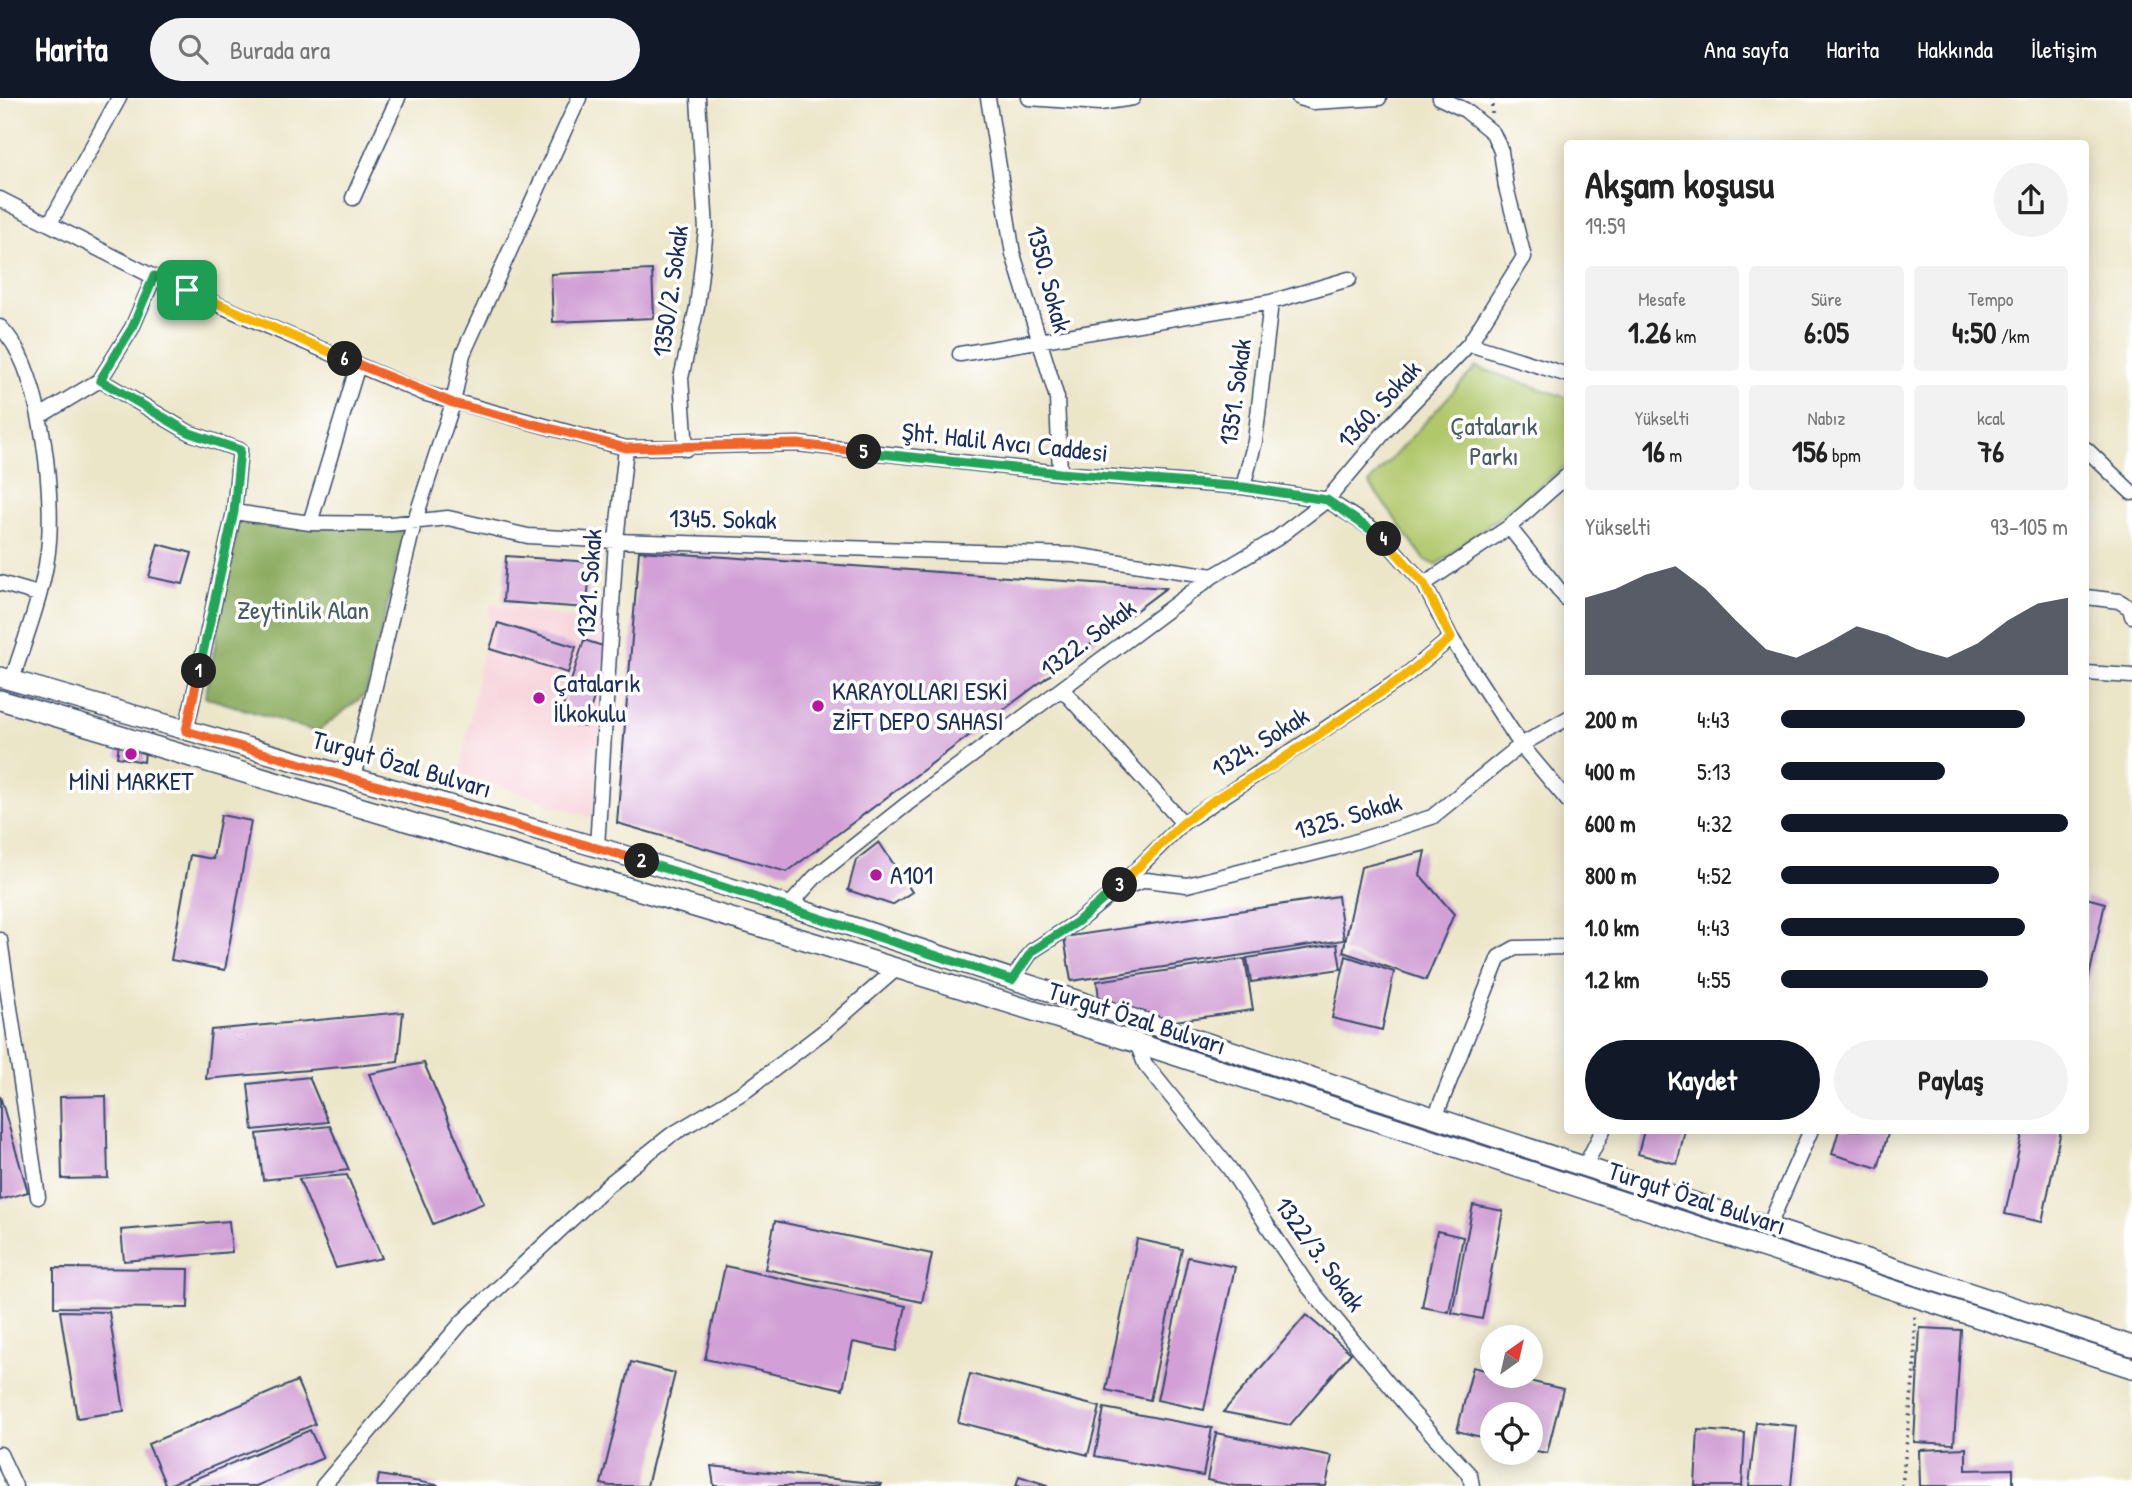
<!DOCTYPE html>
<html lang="tr">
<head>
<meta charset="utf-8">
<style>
	:root { --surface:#fff; --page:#f2f2f2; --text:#222; --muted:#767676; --accent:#111827 }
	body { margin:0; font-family:"Patrick Hand",sans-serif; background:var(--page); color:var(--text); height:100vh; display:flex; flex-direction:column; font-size:26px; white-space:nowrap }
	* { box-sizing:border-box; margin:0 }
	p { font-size:23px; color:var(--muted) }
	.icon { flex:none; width:38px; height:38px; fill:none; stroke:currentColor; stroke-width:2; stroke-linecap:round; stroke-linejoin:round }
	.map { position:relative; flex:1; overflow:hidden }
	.panel { position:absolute; left:1564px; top:42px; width:525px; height:994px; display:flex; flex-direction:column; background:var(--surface); border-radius:7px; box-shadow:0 4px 18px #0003 }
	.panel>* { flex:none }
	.needle { width:46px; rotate:34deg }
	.fabs { position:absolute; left:1480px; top:1227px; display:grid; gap:14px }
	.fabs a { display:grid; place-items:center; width:63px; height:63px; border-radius:50%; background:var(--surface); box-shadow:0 4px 18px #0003; font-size:35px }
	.pin { position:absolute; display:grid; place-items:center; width:60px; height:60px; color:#fff; margin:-30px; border-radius:14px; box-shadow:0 4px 10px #0006 }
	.km { position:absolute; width:35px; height:35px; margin:-18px; border-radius:50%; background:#222; color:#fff; font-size:19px; line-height:35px; text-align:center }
	.round { display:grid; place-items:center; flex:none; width:74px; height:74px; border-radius:37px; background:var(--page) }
	.headline { display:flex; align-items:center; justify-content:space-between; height:119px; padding:0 21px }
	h1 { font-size:38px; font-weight:800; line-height:52px }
	.figures { display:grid; grid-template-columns:repeat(3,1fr); gap:10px; height:119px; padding:7px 21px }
	.figures div { display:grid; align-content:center; border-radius:7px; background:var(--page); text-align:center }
	.figures b { font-size:30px; font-weight:800 }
	.figures small { font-size:19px; font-weight:400 }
	.figures p { font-size:19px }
	.chart { height:196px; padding:14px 21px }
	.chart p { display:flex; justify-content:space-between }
	.chart svg { width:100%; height:126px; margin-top:7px; fill:var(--accent); opacity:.7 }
	.action { display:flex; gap:14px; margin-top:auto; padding:14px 21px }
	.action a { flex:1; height:80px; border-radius:42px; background:var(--accent); color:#fff; font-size:28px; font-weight:800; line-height:80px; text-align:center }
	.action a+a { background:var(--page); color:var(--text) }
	ul { padding:0 21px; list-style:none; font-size:23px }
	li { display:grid; grid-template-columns:112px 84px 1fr; align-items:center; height:52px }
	li i { height:18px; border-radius:9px; background:var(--accent) }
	header { display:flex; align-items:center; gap:42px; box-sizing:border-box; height:98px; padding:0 35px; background:var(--accent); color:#fff }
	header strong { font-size:33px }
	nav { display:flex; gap:38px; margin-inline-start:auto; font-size:24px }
	.search { width:490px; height:63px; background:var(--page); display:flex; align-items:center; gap:18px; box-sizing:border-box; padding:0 24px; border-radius:38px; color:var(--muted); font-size:26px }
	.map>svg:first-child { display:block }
	.built { fill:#f6cfd7 }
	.green { fill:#b0c76b; stroke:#667b64; stroke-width:2 }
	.forest { fill:#8cac5f; stroke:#546e5e; stroke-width:2 }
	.building { fill:#d2a0d6 }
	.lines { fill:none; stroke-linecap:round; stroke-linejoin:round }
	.minor-casing { stroke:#3a4a6e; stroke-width:17 }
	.secondary-casing { stroke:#3a4a6e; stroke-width:22 }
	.path { stroke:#3a4a6e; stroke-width:3.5; stroke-dasharray:2 5; stroke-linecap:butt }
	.minor { stroke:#fff; stroke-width:14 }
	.secondary { stroke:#fff; stroke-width:19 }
	.split-1-casing { stroke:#fff; stroke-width:14 }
	.split-2-casing { stroke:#fff; stroke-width:14 }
	.split-3-casing { stroke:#fff; stroke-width:14 }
	.split-4-casing { stroke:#fff; stroke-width:14 }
	.split-5-casing { stroke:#fff; stroke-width:14 }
	.split-6-casing { stroke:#fff; stroke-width:14 }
	.split-7-casing { stroke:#fff; stroke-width:14 }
	.split-1 { stroke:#22a559; stroke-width:9 }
	.split-2 { stroke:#f0652b; stroke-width:9 }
	.split-3 { stroke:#22a559; stroke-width:9 }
	.split-4 { stroke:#f5b400; stroke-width:9 }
	.split-5 { stroke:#22a559; stroke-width:9 }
	.split-6 { stroke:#f0652b; stroke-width:9 }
	.split-7 { stroke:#f5b400; stroke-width:9 }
	.poi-dot { fill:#b5179e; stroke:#fff; stroke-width:2.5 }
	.labels { text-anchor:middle; stroke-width:7; stroke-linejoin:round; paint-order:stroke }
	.street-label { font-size:26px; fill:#1b2f5e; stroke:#fff }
	.park-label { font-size:26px; fill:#485d62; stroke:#fff }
	.poi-label { font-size:26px; fill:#1b2f5e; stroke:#fff; text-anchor:start }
</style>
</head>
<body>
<header>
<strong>Harita</strong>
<div class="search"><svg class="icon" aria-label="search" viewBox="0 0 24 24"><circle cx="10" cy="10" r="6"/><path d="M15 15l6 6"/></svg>Burada ara</div>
<nav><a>Ana sayfa</a><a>Harita</a><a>Hakkında</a><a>İletişim</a></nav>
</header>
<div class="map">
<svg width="2132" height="1388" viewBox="0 0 2132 1388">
	<rect width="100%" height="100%" fill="#fff"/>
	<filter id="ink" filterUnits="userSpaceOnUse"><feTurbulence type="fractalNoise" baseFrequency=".0143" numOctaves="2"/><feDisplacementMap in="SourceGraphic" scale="14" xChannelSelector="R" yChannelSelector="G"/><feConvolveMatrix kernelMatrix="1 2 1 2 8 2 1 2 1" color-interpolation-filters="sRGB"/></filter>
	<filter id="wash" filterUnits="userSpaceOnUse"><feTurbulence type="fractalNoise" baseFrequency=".00686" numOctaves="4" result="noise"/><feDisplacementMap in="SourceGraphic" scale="28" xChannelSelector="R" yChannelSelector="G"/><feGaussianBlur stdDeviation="1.57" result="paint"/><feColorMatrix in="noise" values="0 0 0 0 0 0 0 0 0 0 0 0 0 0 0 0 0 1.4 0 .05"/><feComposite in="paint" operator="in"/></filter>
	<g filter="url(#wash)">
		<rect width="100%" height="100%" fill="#ece6c9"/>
		<!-- built -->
		<path class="built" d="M491 506 613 527 593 721 460 674Z"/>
		<!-- green -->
		<path class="green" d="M1476 269 1568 300V366L1436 467 1425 462 1369 385Z"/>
		<!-- forest -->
		<path class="forest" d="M239 421 405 433 366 596 317 634 205 599Z"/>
		<g id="blocks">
			<!-- building -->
			<path class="building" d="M652 172 654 220 553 224 551 176Z
				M158 446 192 455 183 486 149 479Z
				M639 453 1166 490 787 774 617 725Z
				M506 458 590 464 587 510 503 504Z
				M498 525 576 549 568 575 490 551Z
				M584 542 609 550 585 629 559 621Z
				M119 646 145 652 144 664 117 659Z
				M221 717 251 723 225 872 171 862 190 757 213 761Z
				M879 744 912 794 892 807 848 792 856 762Z
				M1425 753 1420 777 1454 816 1426 882 1343 854 1361 769Z
				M1338 798 1344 842 1071 883 1064 839Z
				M2086 800 2105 805 2087 888H2086Z
				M1337 846 1341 871 1251 884 1247 860Z
				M1346 858 1394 874 1382 932 1332 920Z
				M1245 861 1253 912 1168 924 1099 901 1097 883Z
				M403 914 398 964 206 981 211 932Z
				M424 965 484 1105 433 1126 369 976Z
				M309 979 328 1024 253 1032 248 986Z
				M0 998 28 1094 0 1102Z
				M106 998 108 1080 62 1081 60 999Z
				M330 1028 349 1072 263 1082 257 1036Z
				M1644 1032H1685L1677 1066 1638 1056Z
				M1839 1032H1889L1878 1070 1832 1056Z
				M2023 1032H2061L2042 1124 2005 1116Z
				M347 1077 382 1160 336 1170 299 1081Z
				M1473 1107 1503 1113 1482 1221 1452 1215Z
				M229 1123 232 1154 124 1163 121 1132Z
				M775 1123 932 1156 922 1204 765 1171Z
				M1437 1133 1463 1139 1449 1214 1422 1209Z
				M1137 1141 1182 1151 1150 1302 1106 1292Z
				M1188 1159 1235 1169 1204 1312 1157 1302Z
				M725 1168 906 1208 896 1253 853 1244 843 1291 705 1261Z
				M54 1170 189 1171 188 1210 54 1209Z
				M60 1213 109 1214 124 1313 77 1320Z
				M1306 1217 1351 1255 1290 1327 1223 1314Z
				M1920 1230 1961 1232 1954 1346 1914 1344Z
				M631 1264 675 1275 647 1388H610L601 1386Z
				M1473 1269 1493 1274V1278H1507L1563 1291 1547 1355 1531 1352V1316H1493V1342L1457 1333Z
				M970 1276 1100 1309 1088 1357 958 1324Z
				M297 1283 315 1326 166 1388 148 1346Z
				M1104 1310 1212 1330 1203 1378 1095 1358Z
				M1756 1324 1797 1328 1791 1388H1749Z
				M310 1332 323 1360 256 1388H178Z
				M1698 1332 1745 1335 1742 1388H1695Z
				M1216 1335 1332 1358 1326 1388H1235L1207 1382Z
				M1966 1350V1372L2013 1371V1388H1920L1919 1352Z
				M711 1368 881 1386V1388H714Z
				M379 1377 438 1387V1388H377Z
				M1019 1378 1047 1387V1388H1016Z"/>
		</g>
	</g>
	<g filter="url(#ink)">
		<use href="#blocks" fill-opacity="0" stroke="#3a4a6e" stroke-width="2"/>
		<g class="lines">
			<!-- minor casing -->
			<g class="minor-casing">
				<path id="minor" d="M988 0 1013 156 1057 300 1060 375
					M1029 0 1100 5 1133 0
					M1299 0 1313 4 1379 0
					M353 100 398 0
					M0 101 154 179 423 295 626 350 798 346 1060 375 1243 389 1327 402 1379 435 1424 486 1451 540 1521 647 1568 703
					M50 125 119 0
					M0 229C41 267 53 389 49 443 46 489 26 537 12 582
					M1469 246 1568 277
					M960 256 1271 204 1349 181
					M100 282 190 335 240 352 234 414 186 633
					M40 318 100 282 132 230 154 179
					M686 351 681 280 697 209 706 132 698 0
					M2086 351 2132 395
					M1243 389 1255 343 1271 204
					M234 414 310 425 391 426 448 420 528 438 616 443 1074 457 1213 478
					M310 425 358 267
					M1509 429 1568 503
					M0 485 38 496
					M1424 486 1509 429 1568 377
					M2086 499 2119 503 2130 510 2132 518
					M2086 575 2132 578
					M1062 591 1183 725
					M353 680 414 425 453 305 463 256 579 0
					M597 749 616 443 626 350
					M1120 791 1146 782 1187 787 1335 750 1432 719 1521 647 1568 620
					M789 808 815 779 907 706 1213 478 1276 441 1327 402 1387 331 1469 246 1524 159 1506 89 1501 53 1493 35 1465 12 1440 0
					M0 842 38 1099
					M1012 882 1032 853 1077 824 1115 793 1183 725 1405 578 1451 540
					M1137 945 1145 966 1229 1070 1308 1188 1410 1312 1470 1377 1472 1388
					M1436 1017 1499 859 1515 850 1568 849
					M1585 1068 1603 1032
					M1768 1130 1811 1032
					M0 1356 15 1388
					M323 1388 463 1223 609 1086 671 1037 747 992 827 931 895 872"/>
			</g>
			<!-- secondary casing -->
			<g class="secondary-casing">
				<path id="secondary" d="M0 579 597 749 789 808 2132 1248
					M0 602 815 845 1137 945 2132 1270"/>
			</g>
			<!-- path -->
			<path class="path" d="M1492 0V16
				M1902 1388 1915 1264V1216"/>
			<!-- minor -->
			<use href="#minor" class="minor"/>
			<!-- secondary -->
			<use href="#secondary" class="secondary"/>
		</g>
	</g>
	<g class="lines" filter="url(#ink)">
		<!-- split-1 casing -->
		<g class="split-1-casing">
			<path id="split-1" d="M187 192 154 178 132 230 100 282 190 335 240 352 234 414 199 573"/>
		</g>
		<!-- split-2 casing -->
		<g class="split-2-casing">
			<path id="split-2" d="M199 573 186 633 642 763"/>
		</g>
		<!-- split-3 casing -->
		<g class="split-3-casing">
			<path id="split-3" d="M642 763 1012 882 1032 853 1077 824 1120 787"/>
		</g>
		<!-- split-4 casing -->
		<g class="split-4-casing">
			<path id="split-4" d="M1120 787 1183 725 1214 702 1272 668 1405 578 1451 540 1424 486 1384 441"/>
		</g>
		<!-- split-5 casing -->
		<g class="split-5-casing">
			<path id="split-5" d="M864 354 1060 375 1243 389 1327 402 1384 441"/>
		</g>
		<!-- split-6 casing -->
		<g class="split-6-casing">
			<path id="split-6" d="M345 261 453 305 626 350 798 346 864 354"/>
		</g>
		<!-- split-7 casing -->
		<g class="split-7-casing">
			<path id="split-7" d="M187 192 345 261"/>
		</g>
		<!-- split-1 -->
		<use href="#split-1" class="split-1"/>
		<!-- split-2 -->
		<use href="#split-2" class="split-2"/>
		<!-- split-3 -->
		<use href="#split-3" class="split-3"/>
		<!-- split-4 -->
		<use href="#split-4" class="split-4"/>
		<!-- split-5 -->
		<use href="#split-5" class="split-5"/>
		<!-- split-6 -->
		<use href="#split-6" class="split-6"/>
		<!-- split-7 -->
		<use href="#split-7" class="split-7"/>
	</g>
	<!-- markers -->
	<g class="poi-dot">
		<circle cx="539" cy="600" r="7"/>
		<circle cx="818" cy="608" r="7"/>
		<circle cx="131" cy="656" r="7"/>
		<circle cx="876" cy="777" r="7"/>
	</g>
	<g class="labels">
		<!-- street labels -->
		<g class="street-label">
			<text transform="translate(1049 181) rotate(75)" y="9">1350. Sokak</text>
			<text transform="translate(670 193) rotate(-82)" y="9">1350/2. Sokak</text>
			<text transform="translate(1235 294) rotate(-82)" y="9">1351. Sokak</text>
			<text transform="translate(1379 306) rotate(-47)" y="9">1360. Sokak</text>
			<text transform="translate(1005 344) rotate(6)" y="9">Şht. Halil Avcı Caddesi</text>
			<text transform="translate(723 421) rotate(1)" y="9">1345. Sokak</text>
			<text transform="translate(589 485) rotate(-86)" y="9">1321. Sokak</text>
			<text transform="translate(1088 540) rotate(-37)" y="9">1322. Sokak</text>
			<text transform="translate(1260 644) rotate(-32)" y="9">1324. Sokak</text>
			<text transform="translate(402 666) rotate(16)" y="9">Turgut Özal Bulvarı</text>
			<text transform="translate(1348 718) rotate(-16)" y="9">1325. Sokak</text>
			<text transform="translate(1137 920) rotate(18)" y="9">Turgut Özal Bulvarı</text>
			<text transform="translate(1697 1100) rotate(18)" y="9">Turgut Özal Bulvarı</text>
			<text transform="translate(1320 1156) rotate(54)" y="9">1322/3. Sokak</text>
		</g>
		<!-- park labels -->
		<g class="park-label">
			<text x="1494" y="337">Çatalarık<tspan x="1494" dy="30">Parkı</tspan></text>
			<text x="303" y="521">Zeytinlik Alan</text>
		</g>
		<!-- poi labels -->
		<g class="poi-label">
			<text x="553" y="594">Çatalarık<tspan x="553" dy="30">İlkokulu</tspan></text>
			<text x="832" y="602">KARAYOLLARI ESKİ<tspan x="832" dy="30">ZİFT DEPO SAHASI</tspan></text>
			<text x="131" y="692" text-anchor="middle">MİNİ MARKET</text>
			<text x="890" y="786">A101</text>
		</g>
	</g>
</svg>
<div class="fabs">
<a><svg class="needle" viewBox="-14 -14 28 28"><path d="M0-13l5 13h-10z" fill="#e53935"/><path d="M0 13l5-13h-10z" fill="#767676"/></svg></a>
<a><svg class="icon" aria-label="locate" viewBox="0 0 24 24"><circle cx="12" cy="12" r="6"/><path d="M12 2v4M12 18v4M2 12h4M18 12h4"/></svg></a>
</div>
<div class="pin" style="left:187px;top:192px;background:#1e9e55"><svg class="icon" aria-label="arrive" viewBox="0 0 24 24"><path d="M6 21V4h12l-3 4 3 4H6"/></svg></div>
<b class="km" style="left:199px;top:573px">1</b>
<b class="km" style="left:642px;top:763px">2</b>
<b class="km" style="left:1120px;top:787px">3</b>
<b class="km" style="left:1384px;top:441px">4</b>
<b class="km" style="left:864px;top:354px">5</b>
<b class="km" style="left:345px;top:261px">6</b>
<section class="panel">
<div class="headline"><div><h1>Akşam koşusu</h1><p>19:59</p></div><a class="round"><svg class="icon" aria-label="share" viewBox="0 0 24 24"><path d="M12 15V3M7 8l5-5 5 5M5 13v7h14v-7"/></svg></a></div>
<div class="figures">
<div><p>Mesafe</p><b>1.26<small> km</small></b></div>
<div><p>Süre</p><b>6:05</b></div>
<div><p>Tempo</p><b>4:50<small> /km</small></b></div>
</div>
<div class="figures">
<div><p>Yükselti</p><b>16<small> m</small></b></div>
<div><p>Nabız</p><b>156<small> bpm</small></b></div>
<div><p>kcal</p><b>76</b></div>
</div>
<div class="chart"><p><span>Yükselti</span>93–105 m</p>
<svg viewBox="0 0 160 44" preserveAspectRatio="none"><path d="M0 44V17L10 14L20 9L30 6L40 14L50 25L60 35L70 38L80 33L90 27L100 30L110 35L120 38L130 33L140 25L150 19L160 17V44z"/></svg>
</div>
<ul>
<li><b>200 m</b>4:43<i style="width:85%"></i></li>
<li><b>400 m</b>5:13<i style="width:57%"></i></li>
<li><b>600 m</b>4:32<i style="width:100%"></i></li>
<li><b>800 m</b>4:52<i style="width:76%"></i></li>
<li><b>1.0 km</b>4:43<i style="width:85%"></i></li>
<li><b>1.2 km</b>4:55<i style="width:72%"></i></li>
</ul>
<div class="action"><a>Kaydet</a><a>Paylaş</a></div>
</section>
</div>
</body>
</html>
